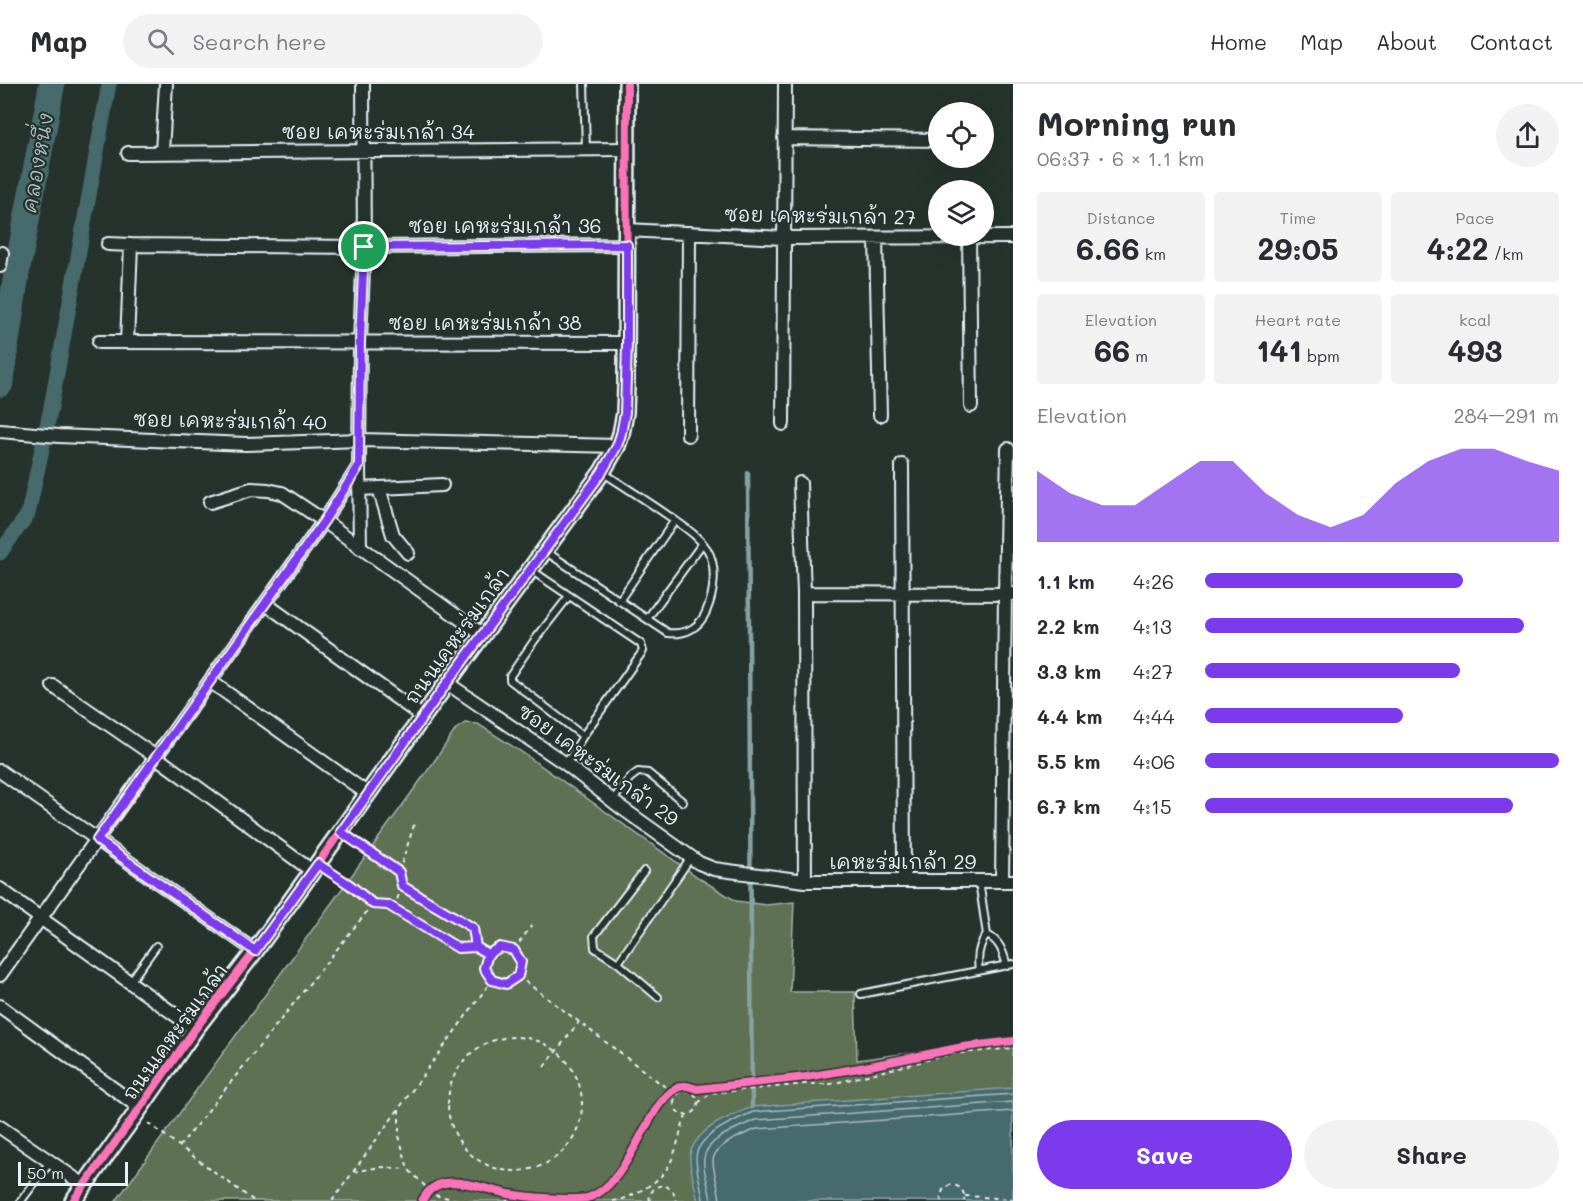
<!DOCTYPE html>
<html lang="en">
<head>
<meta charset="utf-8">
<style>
	:root { --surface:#fff; --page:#f2f2f3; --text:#2b2b33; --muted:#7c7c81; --line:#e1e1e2; --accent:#7c3aed }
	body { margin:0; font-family:Mali,"Playpen Sans Thai",sans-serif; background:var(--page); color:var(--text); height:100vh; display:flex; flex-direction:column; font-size:22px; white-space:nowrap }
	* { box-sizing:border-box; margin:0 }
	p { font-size:20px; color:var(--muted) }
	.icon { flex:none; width:33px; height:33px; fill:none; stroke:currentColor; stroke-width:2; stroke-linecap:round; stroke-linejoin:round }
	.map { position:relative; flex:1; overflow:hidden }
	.side { display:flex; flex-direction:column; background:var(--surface); width:570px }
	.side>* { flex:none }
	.controls { position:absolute; left:928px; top:18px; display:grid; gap:12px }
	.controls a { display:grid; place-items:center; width:66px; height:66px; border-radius:50%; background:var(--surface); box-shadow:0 6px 24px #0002; font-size:30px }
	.scale { position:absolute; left:18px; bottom:15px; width:110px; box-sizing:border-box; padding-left:6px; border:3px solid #e8f1f8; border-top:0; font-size:16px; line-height:21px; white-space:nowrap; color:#e8f1f8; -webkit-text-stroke:4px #26332d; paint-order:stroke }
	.pin { position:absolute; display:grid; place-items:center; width:51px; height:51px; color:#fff; margin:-26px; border:3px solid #fff; border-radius:50%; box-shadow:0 2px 6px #0007 }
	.round { display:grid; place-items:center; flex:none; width:63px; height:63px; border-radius:32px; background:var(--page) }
	.summary { display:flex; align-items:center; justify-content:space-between; height:102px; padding:0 24px }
	h1 { font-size:33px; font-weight:700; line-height:45px }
	.figures { display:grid; grid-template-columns:repeat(3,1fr); gap:9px; height:102px; padding:6px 24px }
	.figures div { display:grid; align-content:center; border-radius:6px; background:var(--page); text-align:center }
	.figures b { font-size:30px; font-weight:700 }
	.figures small { font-size:16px; font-weight:400 }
	.figures p { font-size:16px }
	.chart { height:168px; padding:12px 24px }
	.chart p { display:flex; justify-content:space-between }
	.chart svg { width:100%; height:108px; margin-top:6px; fill:var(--accent); opacity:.7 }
	.button { display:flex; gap:12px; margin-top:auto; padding:12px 24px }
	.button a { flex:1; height:69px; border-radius:36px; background:var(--accent); color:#fff; font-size:24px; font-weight:700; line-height:69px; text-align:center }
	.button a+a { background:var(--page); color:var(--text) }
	ul { padding:0 24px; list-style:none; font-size:20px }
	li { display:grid; grid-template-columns:96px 72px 1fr; align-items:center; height:45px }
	li i { height:15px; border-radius:8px; background:var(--accent) }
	header { display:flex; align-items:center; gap:36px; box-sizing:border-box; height:84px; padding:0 30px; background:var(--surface); border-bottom:2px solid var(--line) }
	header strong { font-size:28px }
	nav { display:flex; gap:33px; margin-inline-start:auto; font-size:21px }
	.search { width:420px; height:54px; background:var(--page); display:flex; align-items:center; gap:15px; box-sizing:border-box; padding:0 21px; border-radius:33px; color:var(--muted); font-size:22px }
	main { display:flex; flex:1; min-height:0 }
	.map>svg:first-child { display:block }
	.green { fill:#5e7153; stroke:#a3b1a6; stroke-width:1.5 }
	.water { fill:#476b6c; stroke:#87a1a4; stroke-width:1.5 }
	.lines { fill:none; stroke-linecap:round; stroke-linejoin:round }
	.shore { stroke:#a8bbc0; stroke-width:1.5 }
	.stream { stroke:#87a1a4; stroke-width:4.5 }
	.canal { stroke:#476b6c; stroke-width:15 }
	.river { stroke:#476b6c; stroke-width:26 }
	.service-casing { stroke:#e8f1f8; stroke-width:10 }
	.minor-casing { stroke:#e8f1f8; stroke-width:16 }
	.tertiary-casing { stroke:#e8f1f8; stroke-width:20 }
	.path { stroke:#e8f1f8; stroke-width:2; stroke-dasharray:4.5 4.5; stroke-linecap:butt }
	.service { stroke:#26332d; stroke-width:6 }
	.minor { stroke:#26332d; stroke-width:12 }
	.tertiary { stroke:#26332d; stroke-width:15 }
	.cycleway-casing { stroke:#26332d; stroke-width:11 }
	.cycleway { stroke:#fb73b8; stroke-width:8 }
	.route-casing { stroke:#fff; stroke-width:12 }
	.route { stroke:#7c3aed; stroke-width:8 }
	.labels { text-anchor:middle; stroke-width:4.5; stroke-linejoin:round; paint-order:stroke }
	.street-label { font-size:20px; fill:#e8f1f8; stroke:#26332d }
	.water-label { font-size:21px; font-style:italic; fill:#a8bbc0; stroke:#26332d }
</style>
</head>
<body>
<header>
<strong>Map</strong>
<div class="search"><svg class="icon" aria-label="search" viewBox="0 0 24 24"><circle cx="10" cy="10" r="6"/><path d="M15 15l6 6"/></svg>Search here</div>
<nav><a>Home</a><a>Map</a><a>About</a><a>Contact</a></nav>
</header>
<main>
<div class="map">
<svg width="1013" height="1117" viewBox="0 0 1013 1117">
	<rect width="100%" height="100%" fill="#26332d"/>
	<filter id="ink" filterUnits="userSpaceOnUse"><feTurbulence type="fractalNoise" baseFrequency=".0167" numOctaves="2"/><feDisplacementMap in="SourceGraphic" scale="12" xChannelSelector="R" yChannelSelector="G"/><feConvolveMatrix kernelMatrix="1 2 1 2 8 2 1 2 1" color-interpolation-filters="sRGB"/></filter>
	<g filter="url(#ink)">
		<!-- green -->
		<path class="green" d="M465 639 478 640 523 669 702 796 736 817 766 821 794 818 790 908H855L857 976 1013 955V1117H116L433 679 456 645Z"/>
		<!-- water -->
		<path class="water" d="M1013 1004V1117H698C696 1108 688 1078 690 1070 697 1044 729 1032 752 1023Z"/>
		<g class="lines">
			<!-- shore -->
			<path class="shore" d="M703 1117C702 1103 696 1088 696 1074 696 1052 735 1036 753 1028L1013 1010
				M711 1117C710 1105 702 1085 704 1075 705 1055 740 1043 755 1036L1013 1018
				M720 1117C719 1104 714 1091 713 1078 712 1062 744 1050 757 1045L1013 1027"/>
			<!-- stream -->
			<path class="stream" d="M748 389 752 1023"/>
			<!-- canal -->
			<path class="canal" d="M0 469 28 430 51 323 109 0"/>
			<!-- river -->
			<path class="river" d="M0 300 17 187 52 0"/>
			<!-- service casing -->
			<g class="service-casing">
				<path id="service" d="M584 0 586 65
					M545 467 668 549C685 551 699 544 706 528 714 510 718 483 707 465 699 453 687 445 676 437 652 420 627 404 602 388
					M531 486 641 560 643 567 583 652 566 680
					M569 512 534 557 510 592V596L583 652
					M619 517 675 436
					M647 535 702 460
					M612 717 630 694 638 688 648 689 683 718
					M979 797 987 851C1000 857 1003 868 1007 882
					M618 879 595 864 594 852 644 787
					M979 887C977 874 978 861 987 851
					M130 898 156 862
					M861 910 1013 880
					M658 913 618 879 691 773
					M21 1117 50 1078"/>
			</g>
			<!-- minor casing -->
			<g class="minor-casing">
				<path id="minor" d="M784 54 939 56
					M162 68 166 0
					M128 69 627 65
					M627 146 783 154 1013 153
					M969 153 971 322
					M876 154 880 331
					M108 160 131 161 127 258
					M131 161 364 163 627 161
					M0 182 2 169
					M99 258 627 259
					M783 340 785 0
					M0 347 59 352 246 360 360 356 617 362
					M688 351 689 149
					M902 381 904 797
					M800 399 804 509 805 797
					M379 404 393 451 408 469
					M359 405 442 401
					M210 418 251 405 268 406 282 409 324 437 483 551
					M360 464 359 382 360 258 364 163 363 0
					M804 509 1013 510
					M266 520 423 633
					M210 597 368 710
					M447 599 566 680 619 722 699 779 714 785 805 797H1013
					M53 602 156 673 312 787
					M0 687 255 867
					M1002 797 1005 510 1008 365
					M0 805 195 945
					M0 891 324 437 359 382
					M0 922 140 1024
					M0 1043 84 1101"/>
			</g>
			<!-- tertiary casing -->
			<g class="tertiary-casing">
				<path id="tertiary" d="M73 1117 140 1024 195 945 255 867 447 599 602 388 617 362 621 350 625 329 626 302 627 0"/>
			</g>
			<!-- path -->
			<path class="path" d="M329 787 350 801 373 820 388 821 397 816 402 802 399 788 353 756
				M399 788 415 738
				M402 802 473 844 476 863
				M388 821 458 865 476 863 488 870
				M485 881a18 18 0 1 1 36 0a18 18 0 1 1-36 0Z
				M514 866 532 841
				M518 892 676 1011
				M448 1020a67 67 0 1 1 134 0a67 67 0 1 1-134 0Z
				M544 983 579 938
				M674 1019a12 12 0 1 1 24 0a12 12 0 1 1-24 0Z
				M698 1019 711 1009 806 1000H831L952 970 1013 964
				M399 1025V1052L408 1085 434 1111 462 1117
				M148 1039 254 1117
				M179 1063 373 820
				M354 1088 380 1083 407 1085
				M965 1112 1013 1115
				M332 1117 492 896
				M506 1117 518 1115 537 1117
				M613 1117C623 1116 631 1112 640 1107 677 1088 673 1066 686 1032
				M650 1117 649 1112 655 1103 665 1101 673 1107 676 1117
				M942 1117 940 1113 944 1104 952 1100 961 1104 965 1112 964 1117"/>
			<!-- service -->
			<use href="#service" class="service"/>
			<!-- minor -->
			<use href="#minor" class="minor"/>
			<!-- tertiary -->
			<use href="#tertiary" class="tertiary"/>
			<!-- cycleway casing -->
			<g class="cycleway-casing">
				<path id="cycleway" d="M73 1117 140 1024 195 945 255 867 447 599 602 388 617 362 621 350 625 329 626 302 627 0
					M422 1117C439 1082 483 1106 509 1110 528 1113 570 1117 587 1114 632 1102 648 1008 683 1002 687 1001 693 1004 697 1005L806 993 865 983 963 963 1013 957"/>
			</g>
			<!-- cycleway -->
			<use href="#cycleway" class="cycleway"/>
		</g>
	</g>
	<g class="lines" filter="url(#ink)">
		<!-- route casing -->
		<g class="route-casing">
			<path id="route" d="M364 163 360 258 359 382 324 437 97 756 255 867 318 780 350 801 373 820 388 821 458 864 476 863 488 870 500 863 514 866 521 878 518 892 506 900 492 896 484 884 488 870 476 863 473 844 402 802 399 788 341 748 447 599 602 388 617 362 621 350 625 329 627 259V161L364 163"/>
		</g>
		<!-- route -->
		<use href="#route" class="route"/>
	</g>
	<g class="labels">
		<!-- street labels -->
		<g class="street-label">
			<text x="378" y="55">ซอย เคหะร่มเกล้า 34</text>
			<text transform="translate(820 132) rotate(1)" y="7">ซอย เคหะร่มเกล้า 27</text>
			<text x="505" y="149">ซอย เคหะร่มเกล้า 36</text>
			<text x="485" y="246">ซอย เคหะร่มเกล้า 38</text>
			<text transform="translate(230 337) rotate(1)" y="7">ซอย เคหะร่มเกล้า 40</text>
			<text transform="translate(457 552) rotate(-54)" y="7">ถนนเคหะร่มเกล้า</text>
			<text transform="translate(598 681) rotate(36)" y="7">ซอย เคหะร่มเกล้า 29</text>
			<text x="903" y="785">เคหะร่มเกล้า 29</text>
			<text transform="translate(175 948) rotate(-54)" y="7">ถนนเคหะร่มเกล้า</text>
		</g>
		<!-- water labels -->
		<g class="water-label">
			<text transform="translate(38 79) rotate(-80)" y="7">คลองหนึ่ง</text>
		</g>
	</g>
</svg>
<div class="controls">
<a><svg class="icon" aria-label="locate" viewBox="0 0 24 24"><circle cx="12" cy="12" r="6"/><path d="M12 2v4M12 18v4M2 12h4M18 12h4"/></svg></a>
<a><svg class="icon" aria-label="layers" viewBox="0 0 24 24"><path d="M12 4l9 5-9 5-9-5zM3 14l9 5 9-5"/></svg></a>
</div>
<div class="scale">50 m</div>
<div class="pin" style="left:364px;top:163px;background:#1e9e55"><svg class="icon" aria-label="arrive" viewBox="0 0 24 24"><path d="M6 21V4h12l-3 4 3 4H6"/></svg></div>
</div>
<section class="side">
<div class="summary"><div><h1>Morning run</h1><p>06:37 · 6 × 1.1 km</p></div><a class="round"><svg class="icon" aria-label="share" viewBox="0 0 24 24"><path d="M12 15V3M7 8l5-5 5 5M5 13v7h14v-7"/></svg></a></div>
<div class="figures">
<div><p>Distance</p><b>6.66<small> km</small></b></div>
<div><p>Time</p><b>29:05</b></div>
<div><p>Pace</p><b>4:22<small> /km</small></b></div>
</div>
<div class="figures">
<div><p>Elevation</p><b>66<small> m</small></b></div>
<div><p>Heart rate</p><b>141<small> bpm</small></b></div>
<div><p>kcal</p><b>493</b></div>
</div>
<div class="chart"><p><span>Elevation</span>284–291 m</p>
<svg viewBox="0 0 160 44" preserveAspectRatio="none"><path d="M0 44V15L10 24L20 29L30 29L40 20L50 11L60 11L70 24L80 33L90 38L100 33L110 20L120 11L130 6L140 6L150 11L160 15V44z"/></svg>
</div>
<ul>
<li><b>1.1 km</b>4:26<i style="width:73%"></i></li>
<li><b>2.2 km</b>4:13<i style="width:90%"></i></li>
<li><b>3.3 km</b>4:27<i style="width:72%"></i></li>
<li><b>4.4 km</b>4:44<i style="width:56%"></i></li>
<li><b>5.5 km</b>4:06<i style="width:100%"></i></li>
<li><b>6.7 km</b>4:15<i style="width:87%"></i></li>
</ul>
<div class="button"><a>Save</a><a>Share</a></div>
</section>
</main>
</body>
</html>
